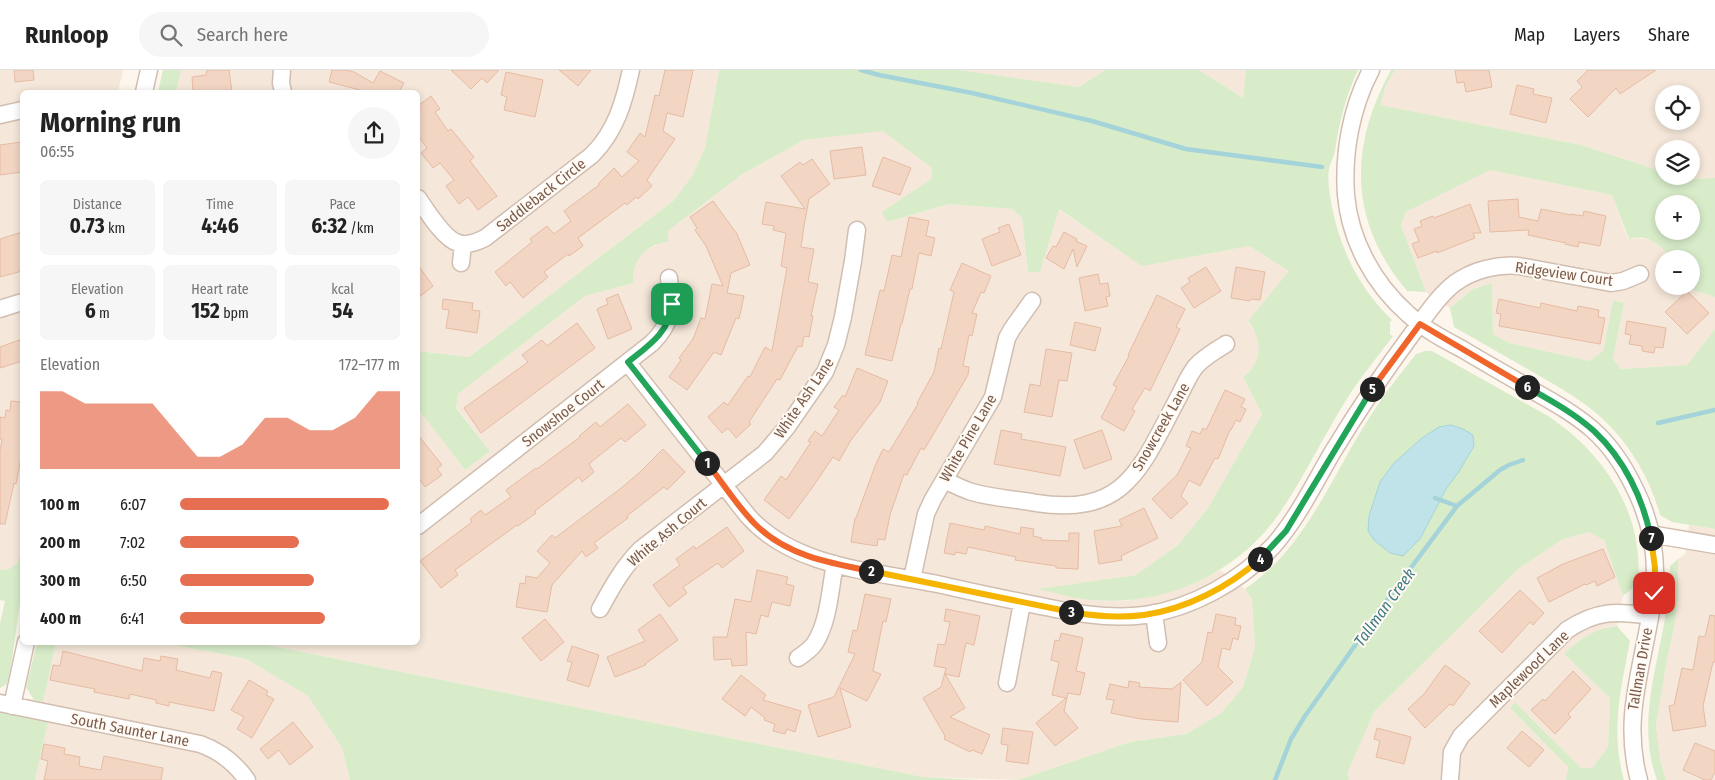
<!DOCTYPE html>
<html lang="en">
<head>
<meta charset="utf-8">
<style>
	:root { --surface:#fff; --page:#f6f6f6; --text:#222; --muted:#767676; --line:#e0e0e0; --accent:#e76f51 }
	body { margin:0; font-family:"Fira Sans Condensed",sans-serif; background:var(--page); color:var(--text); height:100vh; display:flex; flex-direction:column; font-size:19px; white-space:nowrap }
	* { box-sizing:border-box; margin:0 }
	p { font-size:16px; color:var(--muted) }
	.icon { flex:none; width:28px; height:28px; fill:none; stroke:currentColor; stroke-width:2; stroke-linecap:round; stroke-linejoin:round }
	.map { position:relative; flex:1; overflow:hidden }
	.drawer { position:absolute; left:20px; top:20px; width:400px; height:555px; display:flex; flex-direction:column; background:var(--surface); border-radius:8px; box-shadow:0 2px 8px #0003 }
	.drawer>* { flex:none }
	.controls { position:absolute; left:1655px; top:15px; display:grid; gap:10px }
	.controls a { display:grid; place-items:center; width:45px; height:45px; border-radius:50%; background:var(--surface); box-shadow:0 2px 8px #0003; font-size:25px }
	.pin { position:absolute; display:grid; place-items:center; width:42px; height:42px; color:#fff; margin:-21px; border-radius:10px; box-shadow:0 2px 8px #0006 }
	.km { position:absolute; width:25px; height:25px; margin:-12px; border-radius:50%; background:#222; color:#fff; font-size:14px; line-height:25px; text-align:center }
	.round { display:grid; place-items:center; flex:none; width:52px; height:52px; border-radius:26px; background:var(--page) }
	.overview { display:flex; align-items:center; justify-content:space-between; height:85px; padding:0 20px }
	h1 { font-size:28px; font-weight:700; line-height:38px }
	.stats { display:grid; grid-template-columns:repeat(3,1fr); gap:8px; height:85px; padding:5px 20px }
	.stats div { display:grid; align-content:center; border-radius:8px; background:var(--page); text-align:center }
	.stats b { font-size:21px; font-weight:700 }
	.stats small { font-size:14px; font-weight:400 }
	.stats p { font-size:14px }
	.chart { height:140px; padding:10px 20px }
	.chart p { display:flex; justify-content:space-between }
	.chart svg { width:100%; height:90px; margin-top:5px; fill:var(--accent); opacity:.7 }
	ul { padding:0 20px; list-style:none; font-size:16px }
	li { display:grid; grid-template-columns:80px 60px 1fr; align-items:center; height:38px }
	li i { height:12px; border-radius:6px; background:var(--accent) }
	header { display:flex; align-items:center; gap:30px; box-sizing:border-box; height:70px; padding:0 25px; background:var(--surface); border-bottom:1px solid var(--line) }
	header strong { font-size:24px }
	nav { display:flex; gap:28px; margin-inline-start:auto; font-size:18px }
	.search { width:350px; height:45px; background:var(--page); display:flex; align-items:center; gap:12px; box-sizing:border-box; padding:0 18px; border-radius:28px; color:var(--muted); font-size:19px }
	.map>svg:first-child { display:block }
	.residential { fill:#f5e8da; fill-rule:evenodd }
	.green { fill:#d8ecc9; fill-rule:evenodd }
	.water { fill:#bfe3e8; stroke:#a5d3da }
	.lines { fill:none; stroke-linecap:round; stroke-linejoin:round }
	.stream { stroke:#a5d3da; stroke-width:4.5 }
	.building { fill:#f3d5c3; stroke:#e6bba3 }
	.minor-casing { stroke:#d1beb0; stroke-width:19 }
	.minor { stroke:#fff; stroke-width:16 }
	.split-1-casing { stroke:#fff; stroke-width:10 }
	.split-2-casing { stroke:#fff; stroke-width:10 }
	.split-3-casing { stroke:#fff; stroke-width:10 }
	.split-4-casing { stroke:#fff; stroke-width:10 }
	.split-5-casing { stroke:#fff; stroke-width:10 }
	.split-6-casing { stroke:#fff; stroke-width:10 }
	.split-7-casing { stroke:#fff; stroke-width:10 }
	.split-8-casing { stroke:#fff; stroke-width:10 }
	.split-1 { stroke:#22a559; stroke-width:6 }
	.split-2 { stroke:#f0652b; stroke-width:6 }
	.split-3 { stroke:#f5b400; stroke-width:6 }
	.split-4 { stroke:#f5b400; stroke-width:6 }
	.split-5 { stroke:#22a559; stroke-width:6 }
	.split-6 { stroke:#f0652b; stroke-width:6 }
	.split-7 { stroke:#22a559; stroke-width:6 }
	.split-8 { stroke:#f5b400; stroke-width:6 }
	.labels { text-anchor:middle; stroke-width:4; stroke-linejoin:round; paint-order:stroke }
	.street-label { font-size:15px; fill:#7a5c4d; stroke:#fffaf3 }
	.water-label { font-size:16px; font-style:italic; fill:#437c86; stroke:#fffaf3 }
</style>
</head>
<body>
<header>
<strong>Runloop</strong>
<div class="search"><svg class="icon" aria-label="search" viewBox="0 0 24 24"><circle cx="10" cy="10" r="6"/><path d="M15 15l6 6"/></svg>Search here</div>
<nav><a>Map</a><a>Layers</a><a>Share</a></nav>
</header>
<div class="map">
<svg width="1715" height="710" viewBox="0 0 1715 710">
	<rect width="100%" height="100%" fill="#fdf6ec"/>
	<!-- residential -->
	<path class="residential" d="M0 0H123L118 22H22V471L18 493 7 500 0 499Z
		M181 0H719L705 78 692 106 673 131 469 287 418 281V22H176Z
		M959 0H1105L1079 17Z
		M1199 0H1246L1243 28Z
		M1395 0H1715V108L1686 109 1677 106H1691V79H1664V102L1581 75 1379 35 1386 15ZM1664 24H1691V51H1664Z
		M883 60 932 98 931 109 883 142 887 152 949 134 1012 139 1022 148 1028 202H1040L1058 139 1142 195 1249 176 1290 202 1248 251 1258 267 1260 275V283L1254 296 1243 307 1262 344 1208 438 1178 475 1136 505 1040 519 1092 530 1126 531 1171 522 1201 510 1220 500 1245 519 1252 529 1255 577 1243 617 1221 643 1186 664 1130 672 1018 710 923 707 258 573 418 572V339L465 400 490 381 456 337 458 324 585 226 634 213V197L637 189 644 181 660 173 668 172V161L741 105 804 70Z
		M1490 100 1612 125 1628 169 1638 168 1651 170 1658 174 1668 186 1669 189H1664V216H1682L1715 227V259L1687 295 1621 299 1613 289 1624 233 1613 230 1603 281 1590 291 1509 273 1493 264 1492 213 1473 219 1450 238 1426 222 1401 155 1406 142Z
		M1689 455 1715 459V710H1666L1660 689 1656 656 1667 589 1675 554 1678 527V489L1685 484Z
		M1589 462 1604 470 1623 526 1617 556 1608 557 1592 563 1579 570 1564 584 1610 628 1608 677 1592 698 1581 699 1515 632 1510 638 1568 697 1566 710H1349L1346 703 1374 642 1518 499 1563 469Z
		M56 573H164L246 589 308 626 342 678 350 710H0V623L43 632Z"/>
	<!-- green -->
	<path class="green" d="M163 0H181L176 22H158Z
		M719 0H959L1079 17 1105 0H1199L1243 28 1246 0H1358C1346 25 1339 53 1335 81 1334 87 1330 93 1329 99 1327 111 1330 125 1332 137 1341 181 1359 218 1392 250L1390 252V265L1393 266C1379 285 1363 304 1350 324 1324 364 1304 409 1276 448 1234 505 1164 536 1094 530 1075 529 1056 523 1038 519L1136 505 1178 475 1208 438 1262 344 1243 307C1263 292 1263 270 1248 251L1289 201 1249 176 1142 196 1059 139 1040 202H1028L1022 148 1012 139 949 134 887 152 882 142 931 109 932 98 883 61 804 70 741 105 668 161V172C646 174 631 190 634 213L585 226 458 324 456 338 490 381 465 400 418 339V281L469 287 673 131 692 106 705 78Z
		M1391 0H1395L1386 15 1380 35 1581 75 1664 102V106H1677L1686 109 1715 108V227L1682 216H1691V189H1669C1662 173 1645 164 1629 169L1612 125 1490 100 1406 142 1401 155 1426 222 1409 221 1408 222C1349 153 1348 78 1391 0ZM1664 134H1691V161H1664Z
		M1492 213 1493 264 1509 273 1590 291 1603 281 1613 230 1624 233 1613 289 1621 299 1687 295 1715 259V459L1672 452 1660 445C1651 411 1632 378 1607 353 1587 333 1562 319 1538 305 1510 289 1482 273 1454 257L1450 238 1473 219Z
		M1425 281H1432L1548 346C1587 372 1618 408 1632 453 1638 473 1639 494 1639 514L1636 515 1623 526 1604 470 1589 462 1563 469 1518 499 1374 642 1347 703 1349 710H1018L1130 672 1186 664 1221 643 1243 617 1255 577 1252 529 1245 519C1259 509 1273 497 1284 484 1322 440 1343 386 1375 339 1387 320 1402 302 1416 284Z
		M22 471V518L12 589 7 614 0 618V553L5 531 0 530V499L7 500 18 493Z
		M1678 489V527L1675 554 1667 589 1656 656 1660 689 1666 710H1657C1631 640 1671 568 1670 496Z
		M1617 556 1630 571C1621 619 1610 660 1624 710H1566L1568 697 1510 638 1515 632 1581 698H1592L1608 677 1610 628 1564 584C1579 569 1595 558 1617 556Z
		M37 573H56L43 632 34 630 26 617Z
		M164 573H258L923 707 979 710H350L342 678 308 626 246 589Z
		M0 642 48 651 35 710H0Z"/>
	<!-- water -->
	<path class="water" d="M1451 355 1463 359 1473 365 1474 376 1458 403 1446 419 1420 469 1403 486 1390 483 1375 471 1368 461 1369 446 1380 412 1394 393 1422 368 1439 357Z"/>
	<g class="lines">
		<!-- stream -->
		<path class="stream" d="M861 0 879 5 972 23 1092 51 1186 79 1322 97
			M1658 353 1715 340
			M1435 428 1457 436
			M1275 710 1291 669 1305 646 1395 519 1457 436 1500 400 1509 395 1523 390"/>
	</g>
	<!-- building -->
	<path class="building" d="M14 0H33L34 10 15 12Z
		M207 0H229L232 22H193L192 7 206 5Z
		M332 0H346L354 2 373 13 380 1 404 13 399 22H359L360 20 329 12Z
		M451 0H499L487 13 482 8 471 19Z
		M559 0H591L578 16Z
		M665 0H693L683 47 667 43 663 61 675 69 647 110 652 116 638 129 636 127 627 135 625 133 578 168 583 176 569 186 568 184 544 202 548 207 523 228 510 212 506 216 495 202 532 172 530 169 547 156 554 164 571 151 564 141 599 115 598 114 614 98 622 107 639 91 627 82 640 63 645 67 655 25 659 26Z
		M1455 0H1489L1492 17 1466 22 1464 12 1457 13Z
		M1588 0H1656L1620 24 1616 18 1588 47 1570 29 1582 17 1577 11Z
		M506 2 543 10 535 47 504 40 507 27 501 25Z
		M1517 15 1534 19 1533 24 1552 28 1546 53 1510 44Z
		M431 26 440 39 435 42 448 61 451 59 474 87 470 91 497 126 478 140 468 127 459 134 446 116 454 110 440 93 433 98 421 83 427 78 418 66V36Z
		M22 72V102L0 105V75Z
		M862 77 866 105 834 109 830 81Z
		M883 87 911 98 900 125 872 116Z
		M812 89 830 114 809 129 804 156 801 177 814 179 808 212 818 214 811 246H813L809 267 804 266 802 277 798 276 780 310 777 309 749 352 751 354 736 368 728 358 722 363 708 347 724 332 728 335 748 306 750 307 765 277 772 281 787 198 781 196 786 163 773 160 774 156 762 154 766 132 805 139 781 106 800 92 803 95Z
		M1518 129 1519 147 1538 151 1541 139 1571 145V144L1583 146 1584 141 1606 146 1600 176 1579 172 1578 177 1565 174 1566 173 1528 165 1529 160 1490 162 1488 131Z
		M713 131 737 164 750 195 731 203 727 223 744 226 739 249 736 248 721 285 714 282 687 320 669 307 681 290 679 288 693 269 701 248 705 249 712 214 723 216 706 176 695 160 697 158 690 147Z
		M1470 134 1481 163H1473L1475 168 1437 183V181L1418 188 1412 174 1419 171 1414 159 1422 156 1420 151 1433 146 1434 148Z
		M909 147 929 151 926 166 935 168 931 186 919 183 912 219H910L902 254H901L892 291 865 285 880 220 884 221 892 185 901 187Z
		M1009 154 1021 185 992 196 982 169 1000 162 998 158Z
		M22 162V201L0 207V169Z
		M1064 162 1077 169 1076 171 1087 176 1077 197 1073 179 1064 199 1046 188 1053 176 1056 177Z
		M962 193 991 206 984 223 981 222 972 243 977 244 972 266 969 265 963 296 969 297 968 305 924 380 921 378 907 405 904 404 890 445 885 470 878 469 877 476 851 472 855 448H856L875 396 883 379 889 382 918 334 917 333 934 302 939 278 941 279 954 222 950 220Z
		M418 195 433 216 418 228Z
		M1206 197 1221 221 1194 238 1181 218 1190 212 1188 208Z
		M1236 197 1265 202 1260 230 1251 229 1250 231 1231 228Z
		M1098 204 1100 214 1108 213 1110 226 1106 227 1108 236 1085 241 1079 208Z
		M1687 221 1709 243 1687 264 1665 242Z
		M618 224 632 259 608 269 597 239 608 234 606 229Z
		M1157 225 1185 239 1176 257 1180 259 1150 321 1145 318 1132 339 1135 341 1124 361 1101 348 1117 317 1113 315 1129 286 1128 285Z
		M443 229 473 233 472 240 480 241 477 263 446 258 449 240 442 239Z
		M1499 229 1540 238 1541 233 1577 241 1578 236 1599 240 1598 247 1605 248 1600 274 1499 256 1501 244 1496 243Z
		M1627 251 1666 258 1663 278 1655 277 1654 283 1642 281V276L1629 274 1631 265 1625 264Z
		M1075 252 1101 258 1095 281 1070 275Z
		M577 253 595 278 481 363 464 338 528 292 522 285 542 270 547 276Z
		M22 269V291L0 298V277Z
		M1046 279 1072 283 1067 311 1059 310 1052 347 1024 342 1030 314 1040 316Z
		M857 298 888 311 880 332 851 370 839 391 833 387 814 415 789 449 764 430 781 406 786 410 811 372 808 371 815 361 822 366 839 340 834 337 843 325 845 327Z
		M1225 320 1245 329 1241 337 1246 339 1240 352 1236 350 1231 360H1230L1218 389 1215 388 1200 416 1189 410 1181 426 1188 433 1171 449 1152 429 1177 405 1191 378 1186 376 1192 361 1200 364 1203 358 1206 360Z
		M11 331 22 332V383L16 414 14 413 5 454H0V381L2 369H0V347L5 348 6 340 10 341Z
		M628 334 646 355 625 372 621 368 589 394 594 402 582 412 579 407 535 441 536 443 518 456 517 455 455 500 458 505 441 518 420 491 472 452 470 449 481 440 485 445 511 427 506 420 536 398 537 399 580 367 579 366 596 352 600 357Z
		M1001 360 1022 364 1021 369 1066 377 1060 406 994 394Z
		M1102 360 1112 389 1084 399 1074 370Z
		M418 365 442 395 437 399 442 405 425 417 418 407Z
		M663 379 685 402 667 420 664 417 627 446 628 448 594 473 598 478 586 487 582 481 552 515 547 542 516 537 520 513 525 514 526 506 537 508 550 493 537 481 552 465 555 468 620 419 639 403Z
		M1144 438 1158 468 1121 486 1122 490 1099 494 1094 461 1122 456 1119 450Z
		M950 453 984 460 985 456 1020 464 1021 457 1034 459 1033 466 1042 468 1041 470 1069 471V463H1079L1078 499 1056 498V496L1015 490 1016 487 968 477 966 484 955 482V485L944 483Z
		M727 457 744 481 722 498 718 493 683 517 687 523 669 537 653 515 680 495 676 489 694 476 696 479Z
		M1603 479 1615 507 1597 516 1595 511 1586 515 1585 514 1549 532 1537 508 1563 494Z
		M757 500 788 507 786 514 794 516 790 536 772 532 768 547 761 545 756 564 746 562 747 595 732 596 731 589 714 590 713 567H727L735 529 751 532Z
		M1520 520 1544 543 1533 555 1530 552 1502 583 1479 561Z
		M865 524 891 529 886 552 883 551 873 601 881 604 867 631 840 618 851 657 818 667 808 635 834 627 855 584 848 582 853 560 857 561Z
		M946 539 980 546 974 575 966 573 959 607 945 604 965 638 950 647 990 665 982 684 972 680 970 682 944 669 945 666 923 628 941 617 946 598 934 596 938 574 945 575 950 552 944 551Z
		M660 544 678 570 645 594 646 595 615 607 607 587 645 571 638 560Z
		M1216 544 1236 548 1235 555 1241 556 1238 570 1233 568 1230 580 1222 578 1218 597 1233 612 1207 636 1183 610 1202 592 1208 562 1212 563Z
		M1710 545 1715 546V592H1713L1703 636 1706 656 1673 661 1669 636 1674 635 1682 598 1693 600 1699 566 1705 567Z
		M545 549 564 572 541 591 522 568Z
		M1061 563 1083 568 1076 601 1085 603 1080 625 1068 623 1064 641 1078 658 1055 676 1036 653 1066 628 1052 625 1059 592 1051 590 1055 570 1059 571Z
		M572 576 599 585 589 617 567 610 572 592 567 591Z
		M63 581 142 601 144 588 160 591 161 586 178 589 176 600 210 608 212 601 222 603 214 641 169 632V636L156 633V630L130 624 129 629 94 622 95 619 50 610 53 595 60 596Z
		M1445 595 1470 613 1453 636 1450 634 1425 658 1408 639 1424 624Z
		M1573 601 1591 619 1568 644 1571 647 1555 664 1531 640 1543 629 1545 631Z
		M741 605 766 625 763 630 801 641 795 662 787 659 785 664 773 661 775 654 764 650 765 648 751 637 745 646 722 629Z
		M249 610 268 621 266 625 274 629 252 668 237 659 244 647 231 640Z
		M1129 611 1140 613 1139 617 1172 619 1181 612 1178 652 1141 649 1111 643 1114 630 1106 629 1110 614 1128 618Z
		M293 652 313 677 290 695 279 680 268 689 260 679Z
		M1003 658 1033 662 1028 694 1006 691 1008 675 1001 674Z
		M1377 658 1411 667 1404 694 1376 687 1380 671 1374 669Z
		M1522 661 1544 680 1529 697 1507 678Z
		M1695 673 1715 681V702L1711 710H1705L1683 700Z
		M44 674 65 678 64 684 80 687 79 696 101 700 104 686 163 698 161 710H44L48 691 41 689Z"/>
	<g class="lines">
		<!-- minor casing -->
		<g class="minor-casing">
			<path id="minor" d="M282 0 281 13 283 22
				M1371 0C1351 38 1343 83 1346 125 1350 171 1374 214 1408 244 1424 259 1443 269 1462 279 1485 293 1509 306 1532 320 1553 332 1575 344 1593 360 1611 376 1625 398 1635 419 1649 447 1656 480 1655 511 1654 527 1651 542 1648 558 1638 611 1624 656 1639 710
				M144 22 149 0
				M0 45 22 40
				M418 128C426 140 444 169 458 173 466 176 477 172 485 168L592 85C616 61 624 32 631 0
				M461 193 463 174
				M0 239 22 232
				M628 293 748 446C795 499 876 501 942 515 972 522 1001 528 1031 534 1068 542 1107 550 1145 545 1192 538 1241 511 1273 476 1297 449 1314 414 1332 383 1357 342 1383 303 1412 264 1425 247 1438 226 1455 213 1473 200 1497 194 1519 196L1611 213 1623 211 1640 204
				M944 410C953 414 962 419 972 422 992 428 1015 429 1036 433 1126 447 1141 397 1177 330 1183 319 1188 306 1196 296 1204 287 1216 280 1226 274
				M418 456 652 273C674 251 672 236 669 208
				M1650 464 1715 475
				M912 509 926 444 933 429 993 327 1007 268 1012 259 1032 231
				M600 539C612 517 623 497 641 479L765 383 787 357 825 302 836 275 843 247 853 191 857 160
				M1154 543 1158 573
				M798 588C804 584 811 579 815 573 829 551 830 519 835 494
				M1007 613 1022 533
				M0 633 200 674C220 681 235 693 247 710
				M12 636 26 572
				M1450 710 1452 682 1461 666 1567 560C1597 540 1616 541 1650 546"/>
		</g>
		<!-- minor -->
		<use href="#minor" class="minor"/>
	</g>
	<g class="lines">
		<!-- split-1 casing -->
		<g class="split-1-casing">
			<path id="split-1" d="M672 234C670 262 648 276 628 292L707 393"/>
		</g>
		<!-- split-2 casing -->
		<g class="split-2-casing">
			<path id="split-2" d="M707 393C723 413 737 436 755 454 785 485 829 493 871 501"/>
		</g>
		<!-- split-3 casing -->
		<g class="split-3-casing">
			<path id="split-3" d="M871 501 1071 542"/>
		</g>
		<!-- split-4 casing -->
		<g class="split-4-casing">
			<path id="split-4" d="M1071 542C1094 546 1120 548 1144 545 1186 539 1229 517 1260 489"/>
		</g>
		<!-- split-5 casing -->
		<g class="split-5-casing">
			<path id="split-5" d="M1260 489 1286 461 1372 319"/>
		</g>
		<!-- split-6 casing -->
		<g class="split-6-casing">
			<path id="split-6" d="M1372 319 1420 254 1527 317"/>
		</g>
		<!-- split-7 casing -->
		<g class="split-7-casing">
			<path id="split-7" d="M1527 317C1550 330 1574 343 1594 361 1624 389 1643 428 1651 468"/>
		</g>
		<!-- split-8 casing -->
		<g class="split-8-casing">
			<path id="split-8" d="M1651 468 1655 498 1654 523"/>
		</g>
		<!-- split-1 -->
		<use href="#split-1" class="split-1"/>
		<!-- split-2 -->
		<use href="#split-2" class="split-2"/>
		<!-- split-3 -->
		<use href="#split-3" class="split-3"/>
		<!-- split-4 -->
		<use href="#split-4" class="split-4"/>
		<!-- split-5 -->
		<use href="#split-5" class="split-5"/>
		<!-- split-6 -->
		<use href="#split-6" class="split-6"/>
		<!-- split-7 -->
		<use href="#split-7" class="split-7"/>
		<!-- split-8 -->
		<use href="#split-8" class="split-8"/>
	</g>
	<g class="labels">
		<!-- street labels -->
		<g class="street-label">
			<text transform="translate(541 125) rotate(-38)" y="5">Saddleback Circle</text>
			<text transform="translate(1564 204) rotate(8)" y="5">Ridgeview Court</text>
			<text transform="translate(804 328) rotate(-56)" y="5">White Ash Lane</text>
			<text transform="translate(563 343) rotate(-38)" y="5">Snowshoe Court</text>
			<text transform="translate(1161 357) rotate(-60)" y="5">Snowcreek Lane</text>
			<text transform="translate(968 368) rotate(-60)" y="5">White Pine Lane</text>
			<text transform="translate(667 462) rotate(-40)" y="5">White Ash Court</text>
			<text transform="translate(1529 599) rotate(-44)" y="5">Maplewood Lane</text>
			<text transform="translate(1640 599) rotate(-80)" y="5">Tallman Drive</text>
			<text transform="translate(130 660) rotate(11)" y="5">South Saunter Lane</text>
		</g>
		<!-- water labels -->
		<g class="water-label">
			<text transform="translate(1384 537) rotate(-54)" y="6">Tallman Creek</text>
		</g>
	</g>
</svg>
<div class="controls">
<a><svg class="icon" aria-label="locate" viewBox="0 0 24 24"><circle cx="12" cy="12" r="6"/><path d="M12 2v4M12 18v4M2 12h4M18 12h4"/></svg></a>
<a><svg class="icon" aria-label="layers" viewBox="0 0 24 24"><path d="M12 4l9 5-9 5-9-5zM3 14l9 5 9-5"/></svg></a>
<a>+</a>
<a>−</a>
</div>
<div class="pin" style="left:672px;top:234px;background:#1e9e55"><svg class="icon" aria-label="arrive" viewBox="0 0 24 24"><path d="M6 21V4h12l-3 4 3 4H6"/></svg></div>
<div class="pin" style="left:1654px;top:523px;background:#d93025"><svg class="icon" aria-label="check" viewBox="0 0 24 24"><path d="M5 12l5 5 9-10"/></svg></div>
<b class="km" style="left:707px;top:393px">1</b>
<b class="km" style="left:871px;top:501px">2</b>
<b class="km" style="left:1071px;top:542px">3</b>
<b class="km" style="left:1260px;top:489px">4</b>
<b class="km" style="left:1372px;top:319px">5</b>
<b class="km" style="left:1527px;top:317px">6</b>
<b class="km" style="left:1651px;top:468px">7</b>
<section class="drawer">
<div class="overview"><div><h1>Morning run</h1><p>06:55</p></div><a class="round"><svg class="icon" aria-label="share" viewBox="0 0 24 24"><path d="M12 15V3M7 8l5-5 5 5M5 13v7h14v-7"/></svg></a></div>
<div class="stats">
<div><p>Distance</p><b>0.73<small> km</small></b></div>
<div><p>Time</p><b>4:46</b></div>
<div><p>Pace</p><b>6:32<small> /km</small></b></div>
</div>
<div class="stats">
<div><p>Elevation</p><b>6<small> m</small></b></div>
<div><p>Heart rate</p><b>152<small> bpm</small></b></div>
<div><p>kcal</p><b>54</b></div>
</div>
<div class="chart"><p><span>Elevation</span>172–177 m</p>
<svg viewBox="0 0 160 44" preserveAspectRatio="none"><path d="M0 44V6L10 6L20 12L30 12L40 12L50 12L60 25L70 38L80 38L90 32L100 19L110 19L120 25L130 25L140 19L150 6L160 6V44z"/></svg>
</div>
<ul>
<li><b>100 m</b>6:07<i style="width:95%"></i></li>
<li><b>200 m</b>7:02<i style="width:54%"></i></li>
<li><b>300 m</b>6:50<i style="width:61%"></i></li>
<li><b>400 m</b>6:41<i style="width:66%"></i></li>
</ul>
</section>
</div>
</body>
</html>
